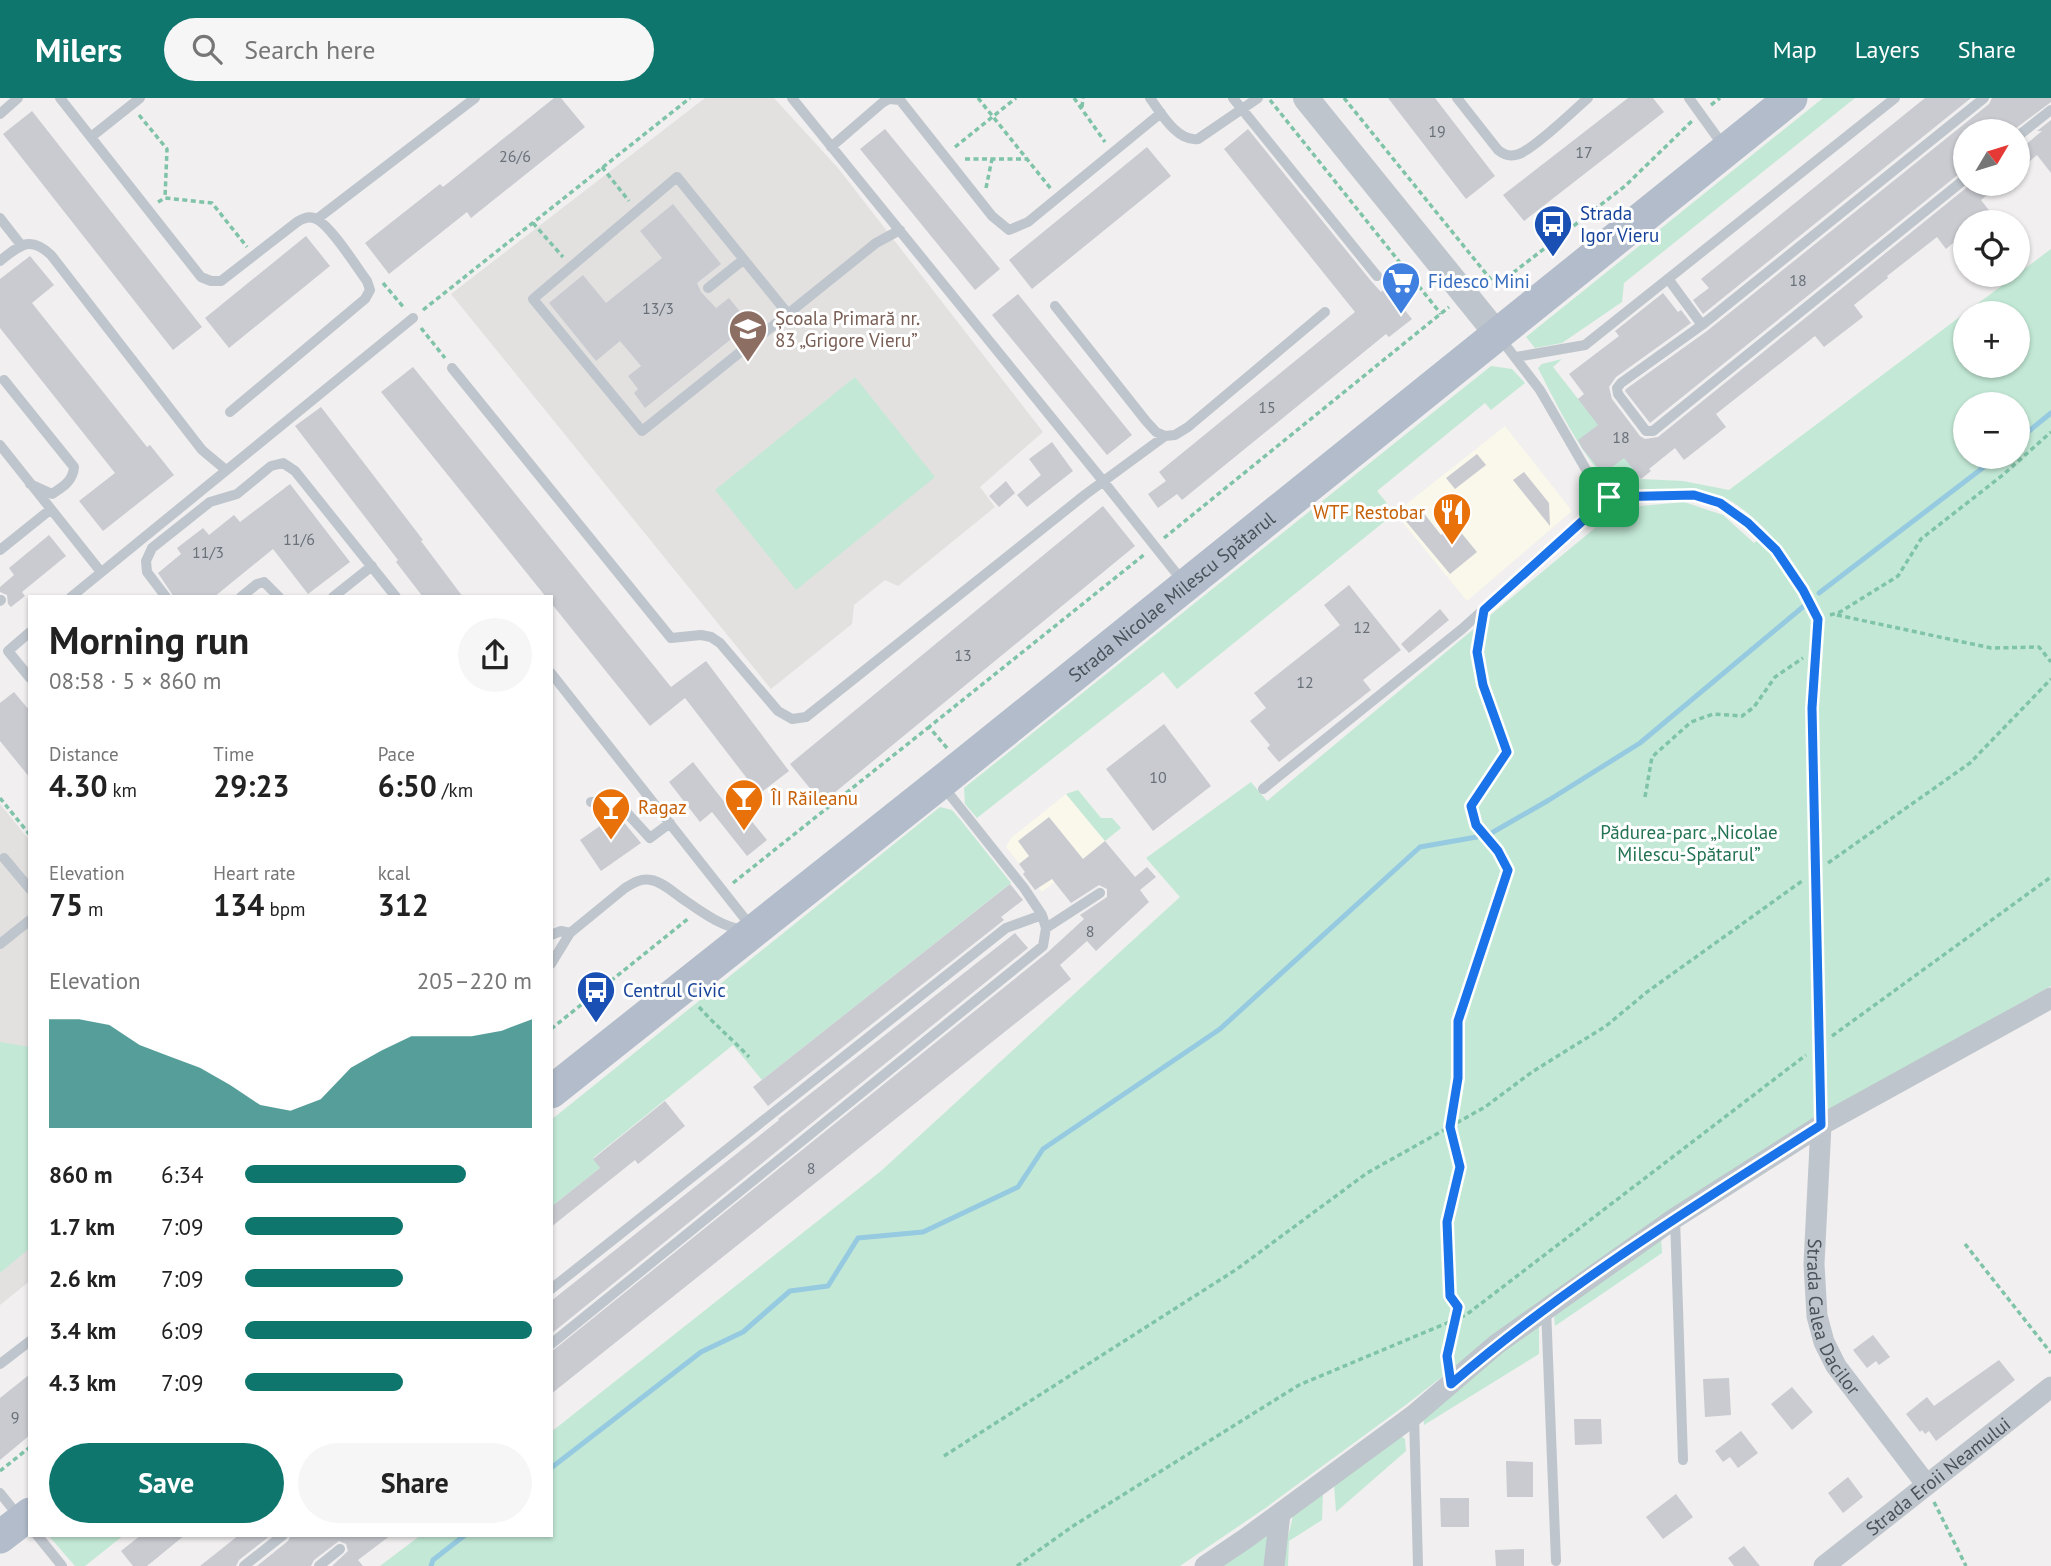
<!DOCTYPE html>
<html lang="en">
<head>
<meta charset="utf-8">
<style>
	:root { --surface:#fff; --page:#f6f6f6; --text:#222; --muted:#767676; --accent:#0f766e }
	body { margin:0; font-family:"PT Sans",sans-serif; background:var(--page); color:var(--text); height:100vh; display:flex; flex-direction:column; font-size:26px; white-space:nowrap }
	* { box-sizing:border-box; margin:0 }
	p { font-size:23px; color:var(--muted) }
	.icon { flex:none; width:38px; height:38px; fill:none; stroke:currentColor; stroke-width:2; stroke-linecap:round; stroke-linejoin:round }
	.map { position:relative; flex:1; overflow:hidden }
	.side { position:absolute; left:28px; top:497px; width:525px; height:942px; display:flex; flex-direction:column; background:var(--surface); border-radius:0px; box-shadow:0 2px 5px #0004 }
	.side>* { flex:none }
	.needle { width:46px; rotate:52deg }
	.tools { position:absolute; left:1953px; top:21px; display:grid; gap:14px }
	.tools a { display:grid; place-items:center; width:77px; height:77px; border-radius:50%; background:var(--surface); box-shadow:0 2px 5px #0004; font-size:35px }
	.pin { position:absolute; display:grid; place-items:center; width:60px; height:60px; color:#fff; margin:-30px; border-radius:14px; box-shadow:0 4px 10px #0006 }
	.round { display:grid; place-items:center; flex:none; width:74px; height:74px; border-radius:37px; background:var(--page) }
	.head { display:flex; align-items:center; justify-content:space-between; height:119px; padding:0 21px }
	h1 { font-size:38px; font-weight:800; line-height:52px }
	.metrics { display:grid; grid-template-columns:repeat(3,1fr); gap:10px; height:119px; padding:7px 21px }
	.metrics div { display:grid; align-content:center }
	.metrics b { font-size:30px; font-weight:800 }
	.metrics small { font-size:19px; font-weight:400 }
	.metrics p { font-size:19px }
	.chart { height:196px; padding:14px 21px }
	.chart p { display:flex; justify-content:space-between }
	.chart svg { width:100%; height:126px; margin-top:7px; fill:var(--accent); opacity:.7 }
	.action { display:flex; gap:14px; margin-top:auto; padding:14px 21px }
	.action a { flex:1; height:80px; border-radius:42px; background:var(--accent); color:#fff; font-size:28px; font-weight:800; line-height:80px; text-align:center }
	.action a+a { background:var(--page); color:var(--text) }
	ul { padding:0 21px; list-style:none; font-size:23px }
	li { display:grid; grid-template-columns:112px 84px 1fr; align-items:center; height:52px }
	li i { height:18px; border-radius:9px; background:var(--accent) }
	header { display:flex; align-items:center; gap:42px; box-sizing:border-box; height:98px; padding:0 35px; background:var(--accent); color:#fff }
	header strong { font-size:33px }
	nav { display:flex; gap:38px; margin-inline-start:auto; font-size:24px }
	.search { width:490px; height:63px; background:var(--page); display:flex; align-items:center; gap:18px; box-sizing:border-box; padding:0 24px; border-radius:38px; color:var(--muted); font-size:26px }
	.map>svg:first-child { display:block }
	.commercial { fill:#faf7eb }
	.education { fill:#e2e1e0 }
	.green { fill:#c3e9d6; fill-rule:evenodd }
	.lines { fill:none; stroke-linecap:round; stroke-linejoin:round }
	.stream { stroke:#96cae1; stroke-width:5 }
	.building { fill:#c9cbd1 }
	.path { stroke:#7fc3a8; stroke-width:3.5; stroke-dasharray:5 3.5; stroke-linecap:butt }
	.service { stroke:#bfc5cc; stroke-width:10 }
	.minor { stroke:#bfc5cc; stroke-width:21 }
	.tertiary { stroke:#bfc5cc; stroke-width:26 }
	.primary { stroke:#b2bcca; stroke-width:33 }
	.route-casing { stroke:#fff; stroke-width:14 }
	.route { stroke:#1a73e8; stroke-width:9 }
	.labels { text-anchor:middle; stroke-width:6; stroke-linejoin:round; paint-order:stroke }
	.number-label { font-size:16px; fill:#697078 }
	.transit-label { font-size:19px; fill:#164399; stroke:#fff; text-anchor:start }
	.shop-label { font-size:19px; fill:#366cbe; stroke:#fff; text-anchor:start }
	.education-label { font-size:19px; fill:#785e54; stroke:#fff; text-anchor:start }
	.food-label { font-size:19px; fill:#c56008; stroke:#fff; text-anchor:start }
	.street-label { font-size:19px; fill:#49515a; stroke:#fff }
	.park-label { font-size:19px; fill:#237353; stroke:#fff }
</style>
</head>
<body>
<header>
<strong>Milers</strong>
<div class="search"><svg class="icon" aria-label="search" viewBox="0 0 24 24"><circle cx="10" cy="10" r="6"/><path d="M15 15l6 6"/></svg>Search here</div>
<nav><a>Map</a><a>Layers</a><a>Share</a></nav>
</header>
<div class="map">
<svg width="2051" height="1468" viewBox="0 0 2051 1468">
	<rect width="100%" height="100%" fill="#f1efef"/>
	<!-- commercial -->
	<path class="commercial" d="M1505 328 1572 413 1467 503 1395 415Z
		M1066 696 1105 743 1042 794 1006 749 1011 740Z"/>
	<!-- education -->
	<path class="education" d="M705 0H774L838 70 1043 334 980 389 995 409 898 488 885 482 854 507 852 526 771 591 451 196Z
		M0 706 30 743V1183L0 1207Z"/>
	<!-- green -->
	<path class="green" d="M1823 0H1855L1624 185 1622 204 1562 245 1535 250 1526 239Z
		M2051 151V888L1832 1011 1498 1235 1407 1306 1264 1411 1180 1468H380L421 1437H551V1334L881 1073 1180 799 1146 760 1251 684 1267 703 1619 410 1684 404 1723 417 1754 445 1768 434C1725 391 1711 391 1652 391 1640 391 1626 392 1615 387 1589 374 1552 297 1538 270L1542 266 1562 261 1553 269 1641 381 1683 383 1729 392 1965 215V268H2018V215H1965ZM1965 306H2018V359H1965Z
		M1491 268 1512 271 1525 285 1491 312 1485 305 1377 393 1395 415 1177 591 1163 574 977 720 965 706 964 690Z
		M855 279 935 379 796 492 715 392Z
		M1078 692 1101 720H1112L1121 730 1105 743 1066 696Z
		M940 709 952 712 959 720 1011 785 762 982 733 947 593 1060 600 1070 551 1109V1022Z
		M0 944 30 949V1150L0 1175Z
		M1661 1139 1662 1155 1555 1228 1554 1218Z
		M1539 1223V1256L1424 1327 1423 1314Z
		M1399 1337 1405 1341 1406 1353 1336 1414 1334 1386Z
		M1323 1394 1322 1422 1289 1443 1288 1468H1281C1283 1450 1290 1435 1293 1417Z
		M1271 1433 1268 1468H1218Z
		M48 1437H124L85 1468H75Z"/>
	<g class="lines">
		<!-- stream -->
		<path class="stream" d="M2018 342 2051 315
			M1819 495 1997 359
			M551 1370 701 1254 743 1234 790 1193 828 1188 858 1140 923 1134 1018 1089 1043 1051 1220 931 1420 749 1488 737 1549 702 1640 645 1804 508
			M431 1468 433 1462 465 1437"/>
	</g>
	<!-- building -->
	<path class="building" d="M554 0H561L585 29 471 120 467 114 389 176 365 145 440 86 443 89Z
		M1388 0H1435L1495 78 1466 101Z
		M1628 0H1653L1664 14 1524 123 1503 97Z
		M1925 0H1971L1703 216 1693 202 1709 190 1701 181Z
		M1992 0H2051V4L2012 33H1965V73L1960 75 1650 325 1625 293 1626 291 1707 233 1989 6Z
		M32 13 202 229 173 252 3 36Z
		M2051 22V75L2037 57 2018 73V53L2042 33H2037Z
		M885 31 1000 171 975 192 860 51Z
		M1248 31 1371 183 1381 194 1386 189 1412 221 1389 239 1386 236 1182 402 1177 396 1158 410 1148 396 1166 383 1159 374 1355 214 1224 51Z
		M1147 49 1171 78 1032 191 1009 162Z
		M1971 86H2001L1981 102 1991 115 1979 124H1965V135L1946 151 1937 139 1887 178 1888 180 1854 207 1863 219 1824 249 1815 238 1716 316 1726 329 1684 362 1675 350 1649 371 1651 373 1641 381 1624 360 1603 376 1582 350 1578 342 1598 327 1578 301 1584 296 1569 276 1619 238 1615 233 1663 195 1678 214 1681 212 1691 225 1616 279 1609 289 1612 301 1640 338 1645 341 1658 339Z
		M673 106 721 166 697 185 701 194 716 210 729 200 750 226 645 310 634 295 638 291 628 278 641 268 620 243 596 263 549 205 583 177 606 205 662 160 640 133Z
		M306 138 330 168 229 250 205 220Z
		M30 158 54 187 32 205 147 349 150 347 174 377 103 433 79 403 115 375 0 230V181Z
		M1018 196 1132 337 1107 357 992 217Z
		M413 269 671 589 706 563 789 673 759 696 685 600 650 628 551 505V499H546L381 294Z
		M321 309 423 442 421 443 463 499H423L396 464 398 462 295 328Z
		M1052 344 1073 373 1027 409 1017 397 1041 377 1029 361Z
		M1477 356 1486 367 1455 391 1446 380Z
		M1524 374 1549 405 1550 428 1513 382Z
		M1006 383 1015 395 999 409 989 398Z
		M290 386 350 464 308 496 273 451 214 499H174L158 475 181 456 177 450 203 430 209 437 234 417 240 424Z
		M1103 408 1135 448 822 705 790 666Z
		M1419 409 1441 437 1454 426 1477 454 1450 476 1404 421Z
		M49 437 66 458 22 494 25 498 11 509 8 506 7 497 0 494V489L14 477 9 470Z
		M1349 487 1401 552 1363 582 1371 592 1279 664 1267 650 1270 647 1250 623 1266 610 1254 595 1340 527 1324 507Z
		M1440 511 1449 522 1409 555 1401 546Z
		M14 594 30 613V680L0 643V605Z
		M1164 626 1211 688 1153 733 1106 671Z
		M693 664 733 715 740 709 767 742 747 758 712 714 700 724 669 684Z
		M617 716 641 745 601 773 580 742Z
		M1049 719 1083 761 1105 743 1135 779 1147 769 1156 779 1140 792 1149 804 1096 853 1087 843 1060 867 1071 881 551 1296V1254L1048 854 1084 821 1080 817 1107 799V791L1099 787 1071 805 1052 781 1035 792 1023 776 1025 774 1019 766 1029 758 1018 743Z
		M1010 786 1023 802 1001 819 1004 822 768 1008 753 989Z
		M1015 835 1028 850 551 1236V1203L779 1022 778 1021Z
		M665 1003 685 1028 638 1066 635 1062 551 1129V1109L600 1070 593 1061Z
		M1873 1237 1890 1259 1879 1267 1876 1263 1867 1270 1853 1252Z
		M1999 1262 2015 1282 1936 1343 1929 1333 1925 1336 1922 1332 1920 1334 1906 1316 1927 1299 1934 1308Z
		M30 1276V1337L0 1362V1300Z
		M1729 1280 1731 1317 1705 1319 1703 1281Z
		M1792 1289 1813 1314 1792 1332 1771 1306Z
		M1574 1321H1601L1602 1346 1575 1347Z
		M1741 1333 1758 1355 1738 1370 1730 1359 1723 1364 1715 1353Z
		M1506 1363 1533 1364V1399H1507Z
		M1848 1379 1863 1399 1843 1415 1828 1395Z
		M1676 1396 1693 1419 1663 1441 1646 1419Z
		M1440 1400H1469V1429H1441Z
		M141 1437H185L147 1468H133L121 1453Z
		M239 1437H271L239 1462 236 1468H200Z
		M291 1437H391L358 1462 363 1468H332L348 1453 346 1446 339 1443 314 1462 311 1468H257L288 1443Z
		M1744 1448 1760 1468H1734L1728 1460Z
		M1524 1451V1468H1496L1495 1452Z"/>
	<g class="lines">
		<!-- path -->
		<path class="path" d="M978 0 1051 91
			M1074 0 1105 44
			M1344 0 1496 188 1625 88 1692 23
			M1270 2 1441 216
			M1711 7 1720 0
			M1082 9 1083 0
			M139 17 167 51 165 100
			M955 49 1016 0
			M965 61H1026
			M602 69 629 103
			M986 90 992 61
			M158 104 165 100 212 105 247 149
			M533 125 563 159
			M383 185 405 211
			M1480 185 1488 179
			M423 212 690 0
			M421 230 445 260
			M1164 440 1449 209
			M1830 517 1840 514 1898 478 1921 441 2004 376 2051 334
			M1837 517 1991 550 2039 549 2051 564
			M947 650 929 629 1145 456
			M1645 699 1652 659 1691 624 1713 616 1742 618 1754 609 1775 579 1803 560
			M0 700 30 737
			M1828 765 1970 665 2051 581
			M733 785 929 629
			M699 909C715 927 733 942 749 959
			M551 931 689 820
			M1832 938 2051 779
			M1965 1146 2051 1255
			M1448 1263 1458 1209 1450 1198 1446 1124 1460 1069 1450 1029 1458 980V923L1508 772 1498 753 1476 727 1471 708 1507 654 1483 587 1477 554 1481 532
			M944 1358 1237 1171 1367 1075 1485 1009 1532 974 1606 928 1647 894 1802 783
			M0 1373 30 1349
			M1934 1404 1966 1468
			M1017 1468 1073 1428 1299 1287 1466 1217 1806 957"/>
		<!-- service -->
		<path class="service" d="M60 0 201 179 211 183H221L297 124C303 120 311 117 318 122 332 130 356 168 367 183L370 192 365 201 230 314
			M792 0 1103 383 1184 485
			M1150 0C1161 15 1177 44 1198 41L1258 0
			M1233 0 1377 178
			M1457 0 1498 52C1504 57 1511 59 1519 56 1535 50 1573 13 1588 0
			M1689 0 1725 50
			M0 16 18 0
			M2018 38 2051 12
			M91 39 140 0
			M831 49 882 5 889 1 900 2 992 118 1009 132 1028 124 1161 15
			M1965 81 1653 333H1646L1618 296 1617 290 1621 285 1702 227 1984 0
			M0 120 21 147
			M317 121 475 0
			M0 163C20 147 30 137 51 157L202 352 226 372
			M1669 182 1702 227
			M708 190 743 162
			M1055 208 1146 323 1156 334 1165 338
			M788 216 677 79 533 201 642 333 876 145 900 132
			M1500 240 1540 292 1595 387 1609 399 1694 397 1720 405 1748 425 1776 452 1803 492 1818 521 1812 610 1821 1027
			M1516 259 1585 247 1895 0
			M452 270 671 540 701 537 711 539 720 545 778 613 792 621 806 619 1086 396 1165 338 1175 337 1188 329 1325 214
			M4 282 74 369C73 383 63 389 52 396L30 386
			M0 347 101 474
			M0 452 51 411
			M71 499 413 220
			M166 499 147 474 146 463 152 450 210 404 237 396 271 368 283 365 295 373 396 499
			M241 499 257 486 264 484 279 499
			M333 499 372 468
			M0 503 1 502
			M30 534 8 553 30 580
			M551 575 753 831
			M1263 691 1462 531 1609 399
			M591 704 616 703 650 740 670 725
			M4 760 30 791
			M1046 830 1100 795
			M551 837 561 833 570 835
			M0 846 30 822
			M551 866 570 835 625 790C633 785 641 780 651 782 662 784 672 793 680 799 699 812 722 830 745 832
			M1675 1120 1683 1362
			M551 1191 1006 830 1042 817
			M1546 1210 1556 1463
			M551 1246 1043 848 1046 830 1042 817 1024 790 942 687
			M0 1266 30 1243
			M1414 1317 1418 1468
			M0 1395 20 1420
			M37 1437 62 1468
			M244 1468 283 1437
			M319 1468 340 1451"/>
		<!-- minor -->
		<g class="minor">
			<path id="s1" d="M1821 1027 1814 1166 1817 1218 1824 1244 1836 1268 1926 1386"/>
			<path d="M1205 1468 1245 1441 1414 1317 1497 1246 1675 1120 1821 1027 2051 900"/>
			<path d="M1274 1468 1280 1416"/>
			<path id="s2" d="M1824 1468 2051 1289"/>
		</g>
		<!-- tertiary -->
		<path class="tertiary" d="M1306 0 1497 236"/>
		<!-- primary -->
		<g class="primary">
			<path id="s3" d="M551 994 940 685 1791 0"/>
			<path d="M0 1439 30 1416"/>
		</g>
	</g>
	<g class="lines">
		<!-- route casing -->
		<g class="route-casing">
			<path id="route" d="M1694 397 1720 405 1748 425 1776 452 1803 492 1818 521 1812 610 1821 1027C1694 1108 1565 1188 1451 1286L1447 1258 1458 1209 1450 1198 1447 1124 1460 1069 1450 1029 1458 980V923L1508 772 1498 753 1476 727 1471 708 1507 654 1483 587 1477 554 1484 512 1609 399Z"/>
		</g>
		<!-- route -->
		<use href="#route" class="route"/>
	</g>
	<!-- icons -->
	<defs>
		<g id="bus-pin" transform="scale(2.0125)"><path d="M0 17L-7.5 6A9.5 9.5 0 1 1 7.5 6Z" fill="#1a4fb4" stroke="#fff"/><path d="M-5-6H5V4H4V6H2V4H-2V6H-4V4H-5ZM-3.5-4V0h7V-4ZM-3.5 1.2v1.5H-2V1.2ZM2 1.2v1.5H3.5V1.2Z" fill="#fff"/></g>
		<g id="supermarket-pin" transform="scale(2.0125)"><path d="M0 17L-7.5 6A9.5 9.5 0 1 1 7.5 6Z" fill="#3f7fe0" stroke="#fff"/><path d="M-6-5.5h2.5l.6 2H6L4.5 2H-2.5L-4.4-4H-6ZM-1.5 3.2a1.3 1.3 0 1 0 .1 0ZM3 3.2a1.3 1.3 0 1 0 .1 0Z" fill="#fff"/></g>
		<g id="school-pin" transform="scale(2.0125)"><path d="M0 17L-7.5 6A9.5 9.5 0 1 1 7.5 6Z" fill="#8d6e63" stroke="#fff"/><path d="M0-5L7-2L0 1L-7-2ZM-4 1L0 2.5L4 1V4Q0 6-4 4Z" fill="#fff"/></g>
		<g id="restaurant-pin" transform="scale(2.0125)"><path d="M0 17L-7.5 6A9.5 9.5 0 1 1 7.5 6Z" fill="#e8710a" stroke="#fff"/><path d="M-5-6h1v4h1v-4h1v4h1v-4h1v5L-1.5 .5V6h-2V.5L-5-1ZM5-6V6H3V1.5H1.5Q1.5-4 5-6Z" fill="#fff"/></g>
		<g id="bar-pin" transform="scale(2.0125)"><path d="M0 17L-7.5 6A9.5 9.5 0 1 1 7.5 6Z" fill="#e8710a" stroke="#fff"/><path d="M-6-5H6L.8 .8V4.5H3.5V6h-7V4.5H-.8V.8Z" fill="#fff"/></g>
	</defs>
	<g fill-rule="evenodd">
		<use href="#bus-pin" x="1553" y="126"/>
		<use href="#supermarket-pin" x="1401" y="183"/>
		<use href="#school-pin" x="748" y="231"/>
		<use href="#restaurant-pin" x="1452" y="414"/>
		<use href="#bar-pin" x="744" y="700"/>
		<use href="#bar-pin" x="611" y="709"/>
		<use href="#bus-pin" x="596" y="892"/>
	</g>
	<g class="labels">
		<!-- number labels -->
		<g class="number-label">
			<text x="1437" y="39">19</text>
			<text x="1584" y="60">17</text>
			<text x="515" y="64">26/6</text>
			<text x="1798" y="188">18</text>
			<text x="658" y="216">13/3</text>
			<text x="1267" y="315">15</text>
			<text x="1621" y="345">18</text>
			<text x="299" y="447">11/6</text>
			<text x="208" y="460">11/3</text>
			<text x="1362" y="535">12</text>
			<text x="963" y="563">13</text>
			<text x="1305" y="590">12</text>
			<text x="1158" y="685">10</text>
			<text x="1090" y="839">8</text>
			<text x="811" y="1076">8</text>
			<text x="15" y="1325">9</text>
		</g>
		<!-- transit labels -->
		<g class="transit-label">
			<text x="1580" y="122">Strada<tspan x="1580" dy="22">Igor Vieru</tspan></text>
			<text x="623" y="899">Centrul Civic</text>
		</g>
		<!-- shop labels -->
		<g class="shop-label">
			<text x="1428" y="190">Fidesco Mini</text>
		</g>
		<!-- education labels -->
		<g class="education-label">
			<text x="775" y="227">Școala Primară nr.<tspan x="775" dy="22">83 „Grigore Vieru”</tspan></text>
		</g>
		<!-- food labels -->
		<g class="food-label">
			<text x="1425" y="421" text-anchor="end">WTF Restobar</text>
			<text x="771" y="707">ÎI Răileanu</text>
			<text x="638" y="716">Ragaz</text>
		</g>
		<!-- street labels -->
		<g class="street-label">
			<text dy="7" stroke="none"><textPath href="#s3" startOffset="794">Strada Nicolae Milescu Spătarul</textPath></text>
			<text dy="7" stroke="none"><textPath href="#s1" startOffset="196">Strada Calea Dacilor</textPath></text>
			<text dy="7" stroke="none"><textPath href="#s2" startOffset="145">Strada Eroii Neamului</textPath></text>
		</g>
		<!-- park labels -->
		<g class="park-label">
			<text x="1689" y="741">Pădurea-parc „Nicolae<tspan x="1689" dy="22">Milescu-Spătarul”</tspan></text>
		</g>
	</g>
</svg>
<div class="tools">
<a><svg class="needle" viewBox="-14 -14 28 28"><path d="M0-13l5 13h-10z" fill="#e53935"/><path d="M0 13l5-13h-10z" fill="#767676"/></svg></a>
<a><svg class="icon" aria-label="locate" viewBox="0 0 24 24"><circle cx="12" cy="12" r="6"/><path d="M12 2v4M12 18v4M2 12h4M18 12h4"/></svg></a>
<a>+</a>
<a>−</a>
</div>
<div class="pin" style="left:1609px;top:399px;background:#1e9e55"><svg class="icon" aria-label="arrive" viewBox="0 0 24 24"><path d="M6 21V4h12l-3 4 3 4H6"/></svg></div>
<section class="side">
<div class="head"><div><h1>Morning run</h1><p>08:58 · 5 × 860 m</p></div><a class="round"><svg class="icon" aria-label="share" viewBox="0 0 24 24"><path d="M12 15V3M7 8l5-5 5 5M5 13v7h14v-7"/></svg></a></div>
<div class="metrics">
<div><p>Distance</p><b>4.30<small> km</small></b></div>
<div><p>Time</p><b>29:23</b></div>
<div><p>Pace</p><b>6:50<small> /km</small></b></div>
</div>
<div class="metrics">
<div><p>Elevation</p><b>75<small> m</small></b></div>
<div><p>Heart rate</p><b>134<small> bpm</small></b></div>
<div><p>kcal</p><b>312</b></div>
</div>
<div class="chart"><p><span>Elevation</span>205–220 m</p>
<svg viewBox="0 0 160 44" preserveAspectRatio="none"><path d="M0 44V6L10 6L20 8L30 15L40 19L50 23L60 29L70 36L80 38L90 34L100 23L110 17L120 12L130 12L140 12L150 10L160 6V44z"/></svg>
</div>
<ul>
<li><b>860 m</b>6:34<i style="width:77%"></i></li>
<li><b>1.7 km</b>7:09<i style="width:55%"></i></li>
<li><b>2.6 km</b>7:09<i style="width:55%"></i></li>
<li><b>3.4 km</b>6:09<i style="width:100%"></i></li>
<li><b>4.3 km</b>7:09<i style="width:55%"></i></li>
</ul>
<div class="action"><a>Save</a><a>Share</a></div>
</section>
</div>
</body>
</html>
